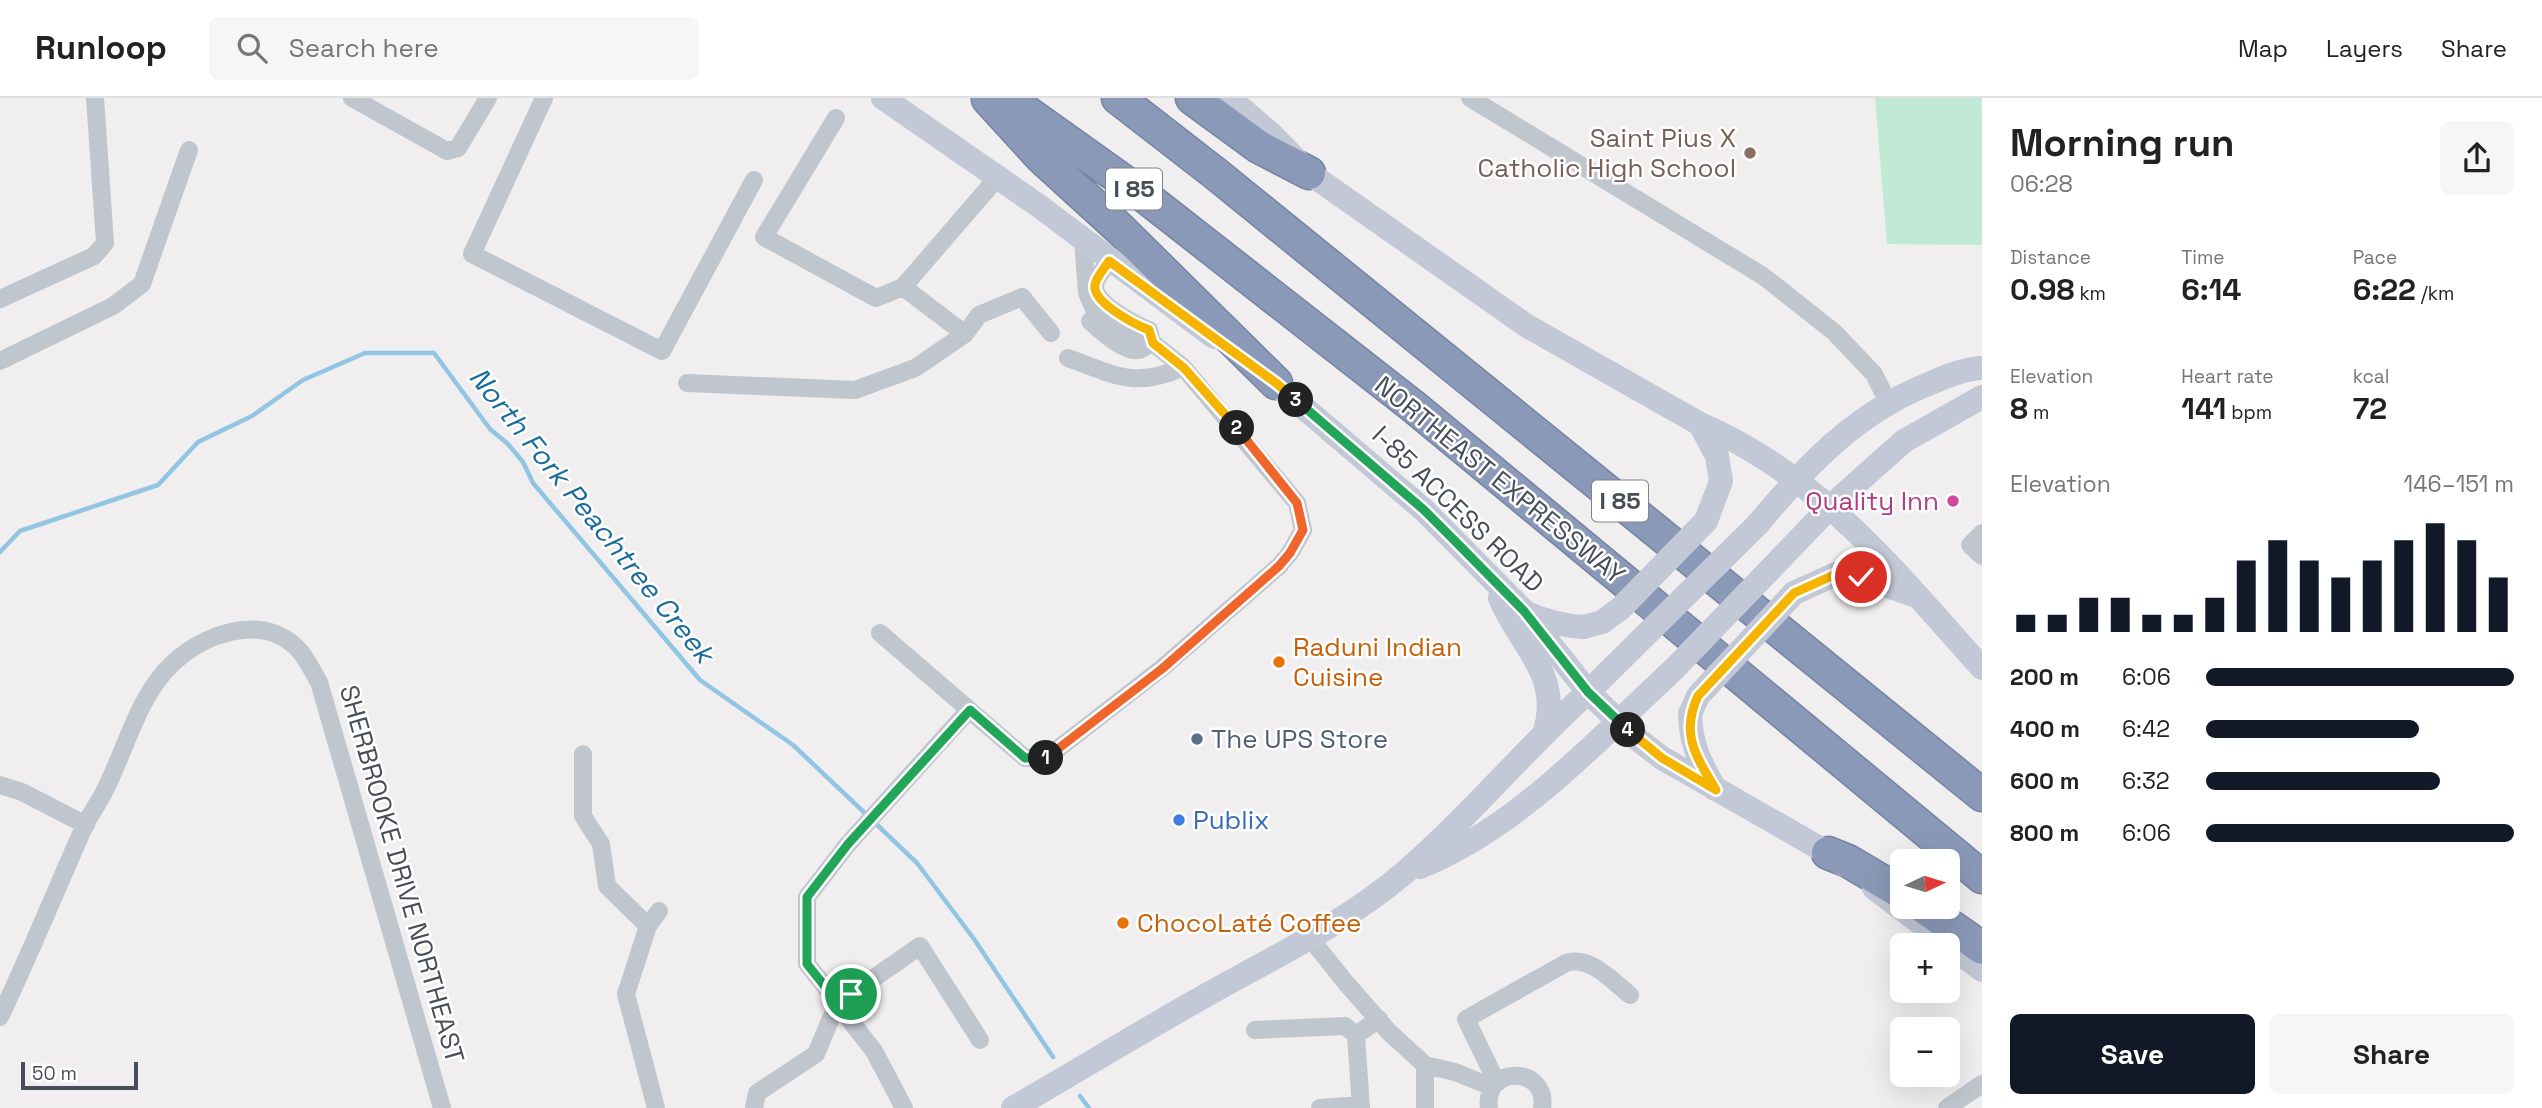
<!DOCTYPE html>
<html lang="en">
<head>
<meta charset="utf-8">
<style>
	:root { --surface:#fff; --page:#f6f6f6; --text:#222; --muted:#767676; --line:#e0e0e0; --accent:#111827 }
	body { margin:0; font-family:"Space Grotesk",sans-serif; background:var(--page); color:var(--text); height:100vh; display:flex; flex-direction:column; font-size:26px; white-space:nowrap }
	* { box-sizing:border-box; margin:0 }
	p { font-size:23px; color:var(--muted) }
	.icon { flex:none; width:38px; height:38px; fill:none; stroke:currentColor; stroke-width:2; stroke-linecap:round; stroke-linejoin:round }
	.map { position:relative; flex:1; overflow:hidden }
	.panel { display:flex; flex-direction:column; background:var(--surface); width:560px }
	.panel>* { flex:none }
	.needle { width:46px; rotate:86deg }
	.buttons { position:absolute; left:1890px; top:751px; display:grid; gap:14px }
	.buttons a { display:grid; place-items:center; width:70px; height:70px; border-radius:10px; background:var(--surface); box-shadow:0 7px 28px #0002; font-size:35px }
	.scale { position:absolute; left:21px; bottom:18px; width:117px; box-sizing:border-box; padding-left:7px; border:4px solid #484e59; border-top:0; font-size:19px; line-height:24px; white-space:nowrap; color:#484e59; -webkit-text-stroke:5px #fff; paint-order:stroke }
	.pin { position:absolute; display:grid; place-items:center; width:60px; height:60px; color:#fff; margin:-30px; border:4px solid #fff; border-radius:50%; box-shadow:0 2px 7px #0007 }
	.km { position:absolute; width:35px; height:35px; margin:-18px; border-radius:50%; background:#222; color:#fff; font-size:19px; line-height:35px; text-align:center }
	.round { display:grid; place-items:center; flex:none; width:74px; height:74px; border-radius:10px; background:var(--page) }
	.head { display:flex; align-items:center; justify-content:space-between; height:119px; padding:0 28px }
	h1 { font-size:38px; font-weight:700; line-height:52px }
	.metrics { display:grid; grid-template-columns:repeat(3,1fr); gap:10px; height:119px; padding:7px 28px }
	.metrics div { display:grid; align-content:center }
	.metrics b { font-size:30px; font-weight:700 }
	.metrics small { font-size:19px; font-weight:400 }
	.metrics p { font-size:19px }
	.chart { height:196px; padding:14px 28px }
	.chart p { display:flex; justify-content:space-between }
	.chart svg { width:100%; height:126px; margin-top:7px; stroke:var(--accent); stroke-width:6 }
	.primary-button { display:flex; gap:14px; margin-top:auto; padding:14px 28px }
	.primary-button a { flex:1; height:80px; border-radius:10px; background:var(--accent); color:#fff; font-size:28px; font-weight:700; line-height:80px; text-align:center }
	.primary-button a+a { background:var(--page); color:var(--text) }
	ul { padding:0 28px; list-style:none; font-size:23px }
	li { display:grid; grid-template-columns:112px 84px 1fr; align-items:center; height:52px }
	li i { height:18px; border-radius:9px; background:var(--accent) }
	header { display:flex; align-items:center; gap:42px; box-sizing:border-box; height:98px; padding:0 35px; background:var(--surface); border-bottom:2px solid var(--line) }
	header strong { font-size:33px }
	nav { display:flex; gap:38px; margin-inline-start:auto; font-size:24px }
	.search { width:490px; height:63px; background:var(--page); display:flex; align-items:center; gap:18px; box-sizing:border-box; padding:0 24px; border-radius:10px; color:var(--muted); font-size:26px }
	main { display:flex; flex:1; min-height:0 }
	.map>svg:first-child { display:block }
	.green { fill:#c0ead6 }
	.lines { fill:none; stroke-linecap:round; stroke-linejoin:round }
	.stream { stroke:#91c5e3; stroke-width:4.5 }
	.highway-casing { stroke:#7584a3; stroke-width:35 }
	.street { stroke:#c0c6ce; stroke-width:18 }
	.secondary { stroke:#c2c8d5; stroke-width:24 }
	.highway { stroke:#8a99b8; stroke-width:32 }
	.secondary-bridge { stroke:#c2c8d5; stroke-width:24 }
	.split-1-casing { stroke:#fff; stroke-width:14 }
	.split-2-casing { stroke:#fff; stroke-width:14 }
	.split-3-casing { stroke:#fff; stroke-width:14 }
	.split-4-casing { stroke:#fff; stroke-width:14 }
	.split-5-casing { stroke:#fff; stroke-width:14 }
	.split-1 { stroke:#22a559; stroke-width:9 }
	.split-2 { stroke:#f0652b; stroke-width:9 }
	.split-3 { stroke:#f5b400; stroke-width:9 }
	.split-4 { stroke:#22a559; stroke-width:9 }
	.split-5 { stroke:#f5b400; stroke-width:9 }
	.education-dot { fill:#8d6e63; stroke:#fff; stroke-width:2.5 }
	.hotel-dot { fill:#d1479c; stroke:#fff; stroke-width:2.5 }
	.food-dot { fill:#e8710a; stroke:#fff; stroke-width:2.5 }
	.service-dot { fill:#5c6f8a; stroke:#fff; stroke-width:2.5 }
	.shop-dot { fill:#3f7fe0; stroke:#fff; stroke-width:2.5 }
	.labels { text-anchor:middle; stroke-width:5; stroke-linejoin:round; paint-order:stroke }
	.shield { fill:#fff; stroke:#7f838b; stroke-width:2 }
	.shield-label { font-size:24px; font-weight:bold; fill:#484e59 }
	.education-label { font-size:26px; fill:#785e54; stroke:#fff; text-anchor:end }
	.street-label { font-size:26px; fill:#484e59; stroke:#fff }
	.hotel-label { font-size:26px; fill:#b23c85; stroke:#fff; text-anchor:end }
	.food-label { font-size:26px; fill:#c56008; stroke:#fff; text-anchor:start }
	.service-label { font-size:26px; fill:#4e5e75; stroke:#fff; text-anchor:start }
	.shop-label { font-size:26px; fill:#366cbe; stroke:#fff; text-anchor:start }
	.water-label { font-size:28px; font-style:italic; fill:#1a6c9a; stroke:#fff }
</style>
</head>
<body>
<header>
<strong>Runloop</strong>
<div class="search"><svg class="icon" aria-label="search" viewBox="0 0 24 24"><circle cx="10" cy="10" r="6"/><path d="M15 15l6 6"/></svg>Search here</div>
<nav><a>Map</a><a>Layers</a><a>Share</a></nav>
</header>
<main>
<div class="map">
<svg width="1982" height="1010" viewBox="0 0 1982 1010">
	<rect width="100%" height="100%" fill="#f0eeee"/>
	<!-- green -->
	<path class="green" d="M1875 0H1982V147L1887 146Z"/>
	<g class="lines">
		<!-- stream -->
		<path class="stream" d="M0 454 20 433 158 387 198 344 252 318 303 282 365 255H434L490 331 508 346 523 364 533 385 700 582 793 647 868 718
			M874 724 917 765 974 841 1053 959
			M1080 998 1089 1010"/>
		<!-- highway casing -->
		<g class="highway-casing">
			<path id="highway" d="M1007 0 1143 97 1414 309 1982 779
				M1118 0 1216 76 1982 697
				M1192 0 1259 49 1309 75
				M988 1 1041 59 1120 131 1276 285
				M1828 755 1848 763 1902 795
				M1922 808 1982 850"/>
		</g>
		<!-- street -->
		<path class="street" d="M352 0 447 53 458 50 488 0
			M544 0 472 156 662 253 754 82
			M1470 0 1763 178 1834 234 1874 276 1888 304
			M836 20 764 139 876 200 903 189 997 80
			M1109 163C1105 170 1096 179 1095 187 1092 204 1134 226 1149 232L1152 245
			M903 189 965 236
			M0 201 94 158 105 145 95 0
			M1090 223C1100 232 1124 255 1139 252 1143 251 1146 248 1149 246
			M1068 260C1114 277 1136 291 1183 269
			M0 263 113 208 142 186 189 52
			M687 285 855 292 915 270 965 236 979 217 1022 199 1051 235
			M1982 435 1970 447 1982 458
			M880 535 1025 660H1046L1162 570 1279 468 1290 455 1303 432 1297 405 1183 269 1153 245 1136 240 1097 218 1087 195 1083 142
			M583 656V718L601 746 607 788 648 828 626 896 656 1010
			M0 687 22 694 86 727
			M648 828 659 813
			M1310 840 1346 885 1389 934 1425 967 1455 974 1492 989
			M831 896 807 866V799L848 746 969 612
			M851 896 920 848 980 942
			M0 919C30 856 56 792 84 729 90 716 99 705 105 692 126 651 138 598 172 566 204 536 260 515 296 549 306 558 312 573 319 584L442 1010
			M849 921 874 953 904 1010
			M1255 932 1345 928 1356 937
			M1425 967V1010
			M1497 985 1466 921 1566 865C1590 857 1612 883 1630 897
			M754 1010 757 995 816 956 831 920
			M1320 1010 1361 1007
			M1361 1010 1356 937 1379 921
			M1489 1010C1483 966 1549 968 1542 1010
			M1947 1010 1982 986"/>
		<!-- secondary -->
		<path class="secondary" d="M883 0 1039 108 1214 239
			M1229 0 1270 35 1309 75 1527 228 1700 326C1820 377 1897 476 1982 570
			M1263 275 1424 412 1524 513 1588 594 1636 640 1662 660 1828 755 1843 766
			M1700 326 1717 358 1721 383 1706 423
			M1758 426C1806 368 1855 316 1926 287 1945 279 1962 271 1982 270
			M1784 457 1831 408 1904 343 1982 299
			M1794 495 1836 476 1861 479 1913 497
			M1500 500C1519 547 1562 576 1545 633
			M1524 514C1544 523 1563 528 1584 529
			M1690 616C1691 648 1700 664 1715 691
			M1420 769C1496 738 1561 679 1619 623
			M1874 790 1982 872
			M1013 1010C1079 972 1144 932 1210 895 1276 858 1345 825 1403 776 1469 719 1524 652 1588 594"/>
		<!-- highway -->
		<use href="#highway" class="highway"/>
		<!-- secondary-bridge -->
		<path class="secondary-bridge" d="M1584 529 1602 524 1621 510 1706 423
			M1588 594 1758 426
			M1690 616 1698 598 1794 495
			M1619 623 1675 570 1784 457"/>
	</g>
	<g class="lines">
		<!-- split-1 casing -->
		<g class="split-1-casing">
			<path id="split-1" d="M851 896 841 892 831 896 807 866V799L848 746 970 612 1025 660H1046"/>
		</g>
		<!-- split-2 casing -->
		<g class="split-2-casing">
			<path id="split-2" d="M1046 660 1163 570 1279 468 1290 455 1303 432 1297 405 1237 330"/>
		</g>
		<!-- split-3 casing -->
		<g class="split-3-casing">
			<path id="split-3" d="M1237 330 1184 270 1153 245 1149 232C1134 226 1092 204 1095 187 1096 179 1105 170 1109 163L1276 285 1296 302"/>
		</g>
		<!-- split-4 casing -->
		<g class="split-4-casing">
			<path id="split-4" d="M1296 302 1424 412 1452 440 1524 513 1588 594 1628 632"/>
		</g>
		<!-- split-5 casing -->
		<g class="split-5-casing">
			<path id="split-5" d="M1628 632 1662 660 1716 692C1696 658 1680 636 1698 598L1794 495 1836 476 1861 479"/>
		</g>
		<!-- split-1 -->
		<use href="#split-1" class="split-1"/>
		<!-- split-2 -->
		<use href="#split-2" class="split-2"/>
		<!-- split-3 -->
		<use href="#split-3" class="split-3"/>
		<!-- split-4 -->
		<use href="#split-4" class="split-4"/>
		<!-- split-5 -->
		<use href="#split-5" class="split-5"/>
	</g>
	<!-- markers -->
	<circle class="education-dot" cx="1750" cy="55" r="7"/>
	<circle class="hotel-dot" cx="1953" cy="403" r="7"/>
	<g class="food-dot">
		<circle cx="1279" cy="564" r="7"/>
		<circle cx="1123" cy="825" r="7"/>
	</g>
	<circle class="service-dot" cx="1197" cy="641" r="7"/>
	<circle class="shop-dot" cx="1179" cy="722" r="7"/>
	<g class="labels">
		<!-- shield labels -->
		<g class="shield">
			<rect x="1106" y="70.5" width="56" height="41" rx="5"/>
			<rect x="1592" y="382.5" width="56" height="41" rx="5"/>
		</g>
		<g class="shield-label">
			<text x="1134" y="99">I 85</text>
			<text x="1620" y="411">I 85</text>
		</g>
		<!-- education labels -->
		<g class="education-label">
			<text x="1736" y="49">Saint Pius X<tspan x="1736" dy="30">Catholic High School</tspan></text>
		</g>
		<!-- street labels -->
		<g class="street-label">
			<text transform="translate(1500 382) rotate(39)" y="9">NORTHEAST EXPRESSWAY</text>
			<text transform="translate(1458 411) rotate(44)" y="9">I-85 ACCESS ROAD</text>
			<text transform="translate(402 776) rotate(74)" y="9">SHERBROOKE DRIVE NORTHEAST</text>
		</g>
		<!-- hotel labels -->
		<g class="hotel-label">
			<text x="1939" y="412">Quality Inn</text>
		</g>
		<!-- food labels -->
		<g class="food-label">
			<text x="1293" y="558">Raduni Indian<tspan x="1293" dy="30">Cuisine</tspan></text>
			<text x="1137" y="834">ChocoLaté Coffee</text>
		</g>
		<!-- service labels -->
		<g class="service-label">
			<text x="1211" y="650">The UPS Store</text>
		</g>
		<!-- shop labels -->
		<g class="shop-label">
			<text x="1193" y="731">Publix</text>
		</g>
		<!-- water labels -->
		<g class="water-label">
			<text transform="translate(592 417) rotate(51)" y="10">North Fork Peachtree Creek</text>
		</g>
	</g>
</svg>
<div class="buttons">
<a><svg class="needle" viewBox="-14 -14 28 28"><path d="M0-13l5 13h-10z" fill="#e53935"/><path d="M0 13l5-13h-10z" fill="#767676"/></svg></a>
<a>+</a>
<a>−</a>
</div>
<div class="scale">50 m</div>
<div class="pin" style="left:851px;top:896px;background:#1e9e55"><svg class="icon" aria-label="arrive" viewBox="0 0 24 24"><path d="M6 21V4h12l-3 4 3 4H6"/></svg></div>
<div class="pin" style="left:1861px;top:479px;background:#d93025"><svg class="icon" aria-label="check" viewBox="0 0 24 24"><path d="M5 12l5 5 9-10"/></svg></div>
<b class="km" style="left:1046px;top:660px">1</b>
<b class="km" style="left:1237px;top:330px">2</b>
<b class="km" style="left:1296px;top:302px">3</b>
<b class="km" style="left:1628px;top:632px">4</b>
</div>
<section class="panel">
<div class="head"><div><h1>Morning run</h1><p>06:28</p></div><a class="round"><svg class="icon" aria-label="share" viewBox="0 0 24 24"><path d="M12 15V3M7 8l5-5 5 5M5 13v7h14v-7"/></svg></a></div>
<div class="metrics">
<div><p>Distance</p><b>0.98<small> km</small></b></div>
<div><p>Time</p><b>6:14</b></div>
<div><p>Pace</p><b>6:22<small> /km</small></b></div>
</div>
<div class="metrics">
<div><p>Elevation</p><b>8<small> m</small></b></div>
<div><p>Heart rate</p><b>141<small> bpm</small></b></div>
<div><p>kcal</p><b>72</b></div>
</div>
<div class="chart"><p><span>Elevation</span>146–151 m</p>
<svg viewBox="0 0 160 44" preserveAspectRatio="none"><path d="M5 44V38M15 44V38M25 44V32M35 44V32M45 44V38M55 44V38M65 44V32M75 44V19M85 44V12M95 44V19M105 44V25M115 44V19M125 44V12M135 44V6M145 44V12M155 44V25"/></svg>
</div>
<ul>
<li><b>200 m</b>6:06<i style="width:100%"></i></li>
<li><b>400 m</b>6:42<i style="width:69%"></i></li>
<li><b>600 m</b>6:32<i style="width:76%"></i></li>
<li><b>800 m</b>6:06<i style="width:100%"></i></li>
</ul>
<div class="primary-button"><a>Save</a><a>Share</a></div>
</section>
</main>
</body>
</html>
